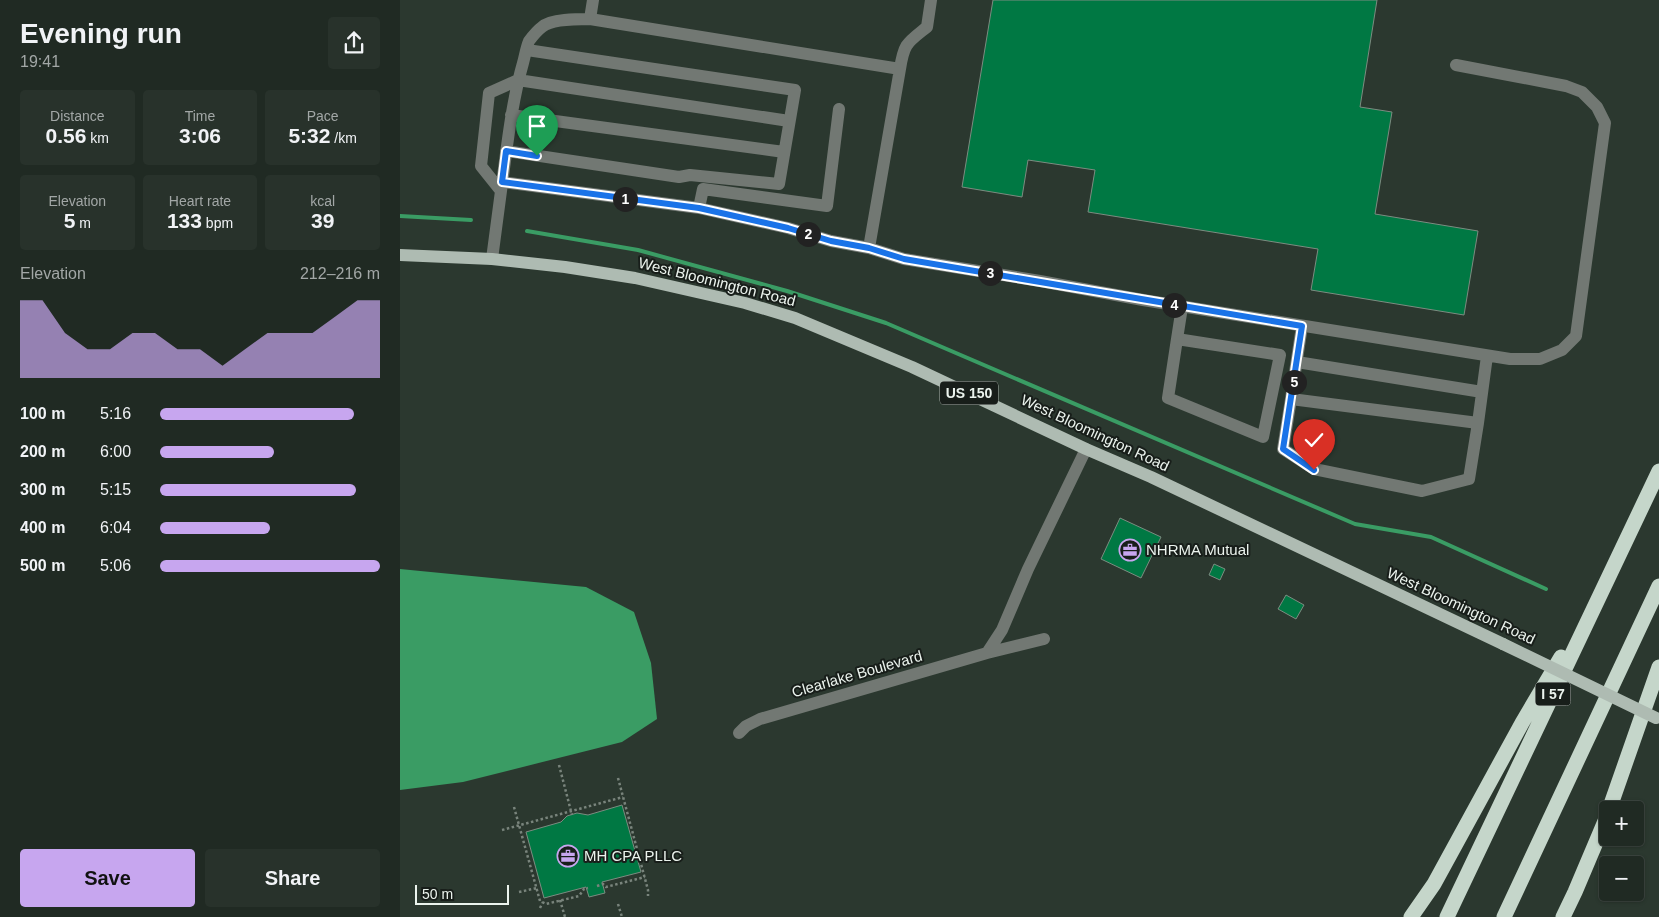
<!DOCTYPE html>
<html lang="en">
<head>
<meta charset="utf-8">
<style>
	:root { --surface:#202a23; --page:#28322b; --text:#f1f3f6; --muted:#a2a7a6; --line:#3d4641; --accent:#c7a6ef }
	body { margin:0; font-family:Helvetica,sans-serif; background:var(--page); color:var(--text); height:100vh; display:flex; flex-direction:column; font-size:19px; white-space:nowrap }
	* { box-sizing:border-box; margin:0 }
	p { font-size:16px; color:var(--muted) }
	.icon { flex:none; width:28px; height:28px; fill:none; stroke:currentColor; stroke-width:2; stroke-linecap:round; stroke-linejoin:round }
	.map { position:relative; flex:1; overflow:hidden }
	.details { display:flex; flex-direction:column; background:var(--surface); width:400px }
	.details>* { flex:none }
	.tools { position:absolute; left:1199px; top:801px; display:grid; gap:10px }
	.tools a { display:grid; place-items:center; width:45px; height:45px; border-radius:5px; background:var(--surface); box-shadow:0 1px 4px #0004,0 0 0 1px var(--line); font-size:25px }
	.scale { position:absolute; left:15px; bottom:12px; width:94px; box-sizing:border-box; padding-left:5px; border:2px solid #ebf3ed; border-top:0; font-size:14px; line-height:18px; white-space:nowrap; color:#ebf3ed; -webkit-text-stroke:4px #181e1a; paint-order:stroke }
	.pin { position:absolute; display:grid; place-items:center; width:42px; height:42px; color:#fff; margin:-51px -21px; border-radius:50% 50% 50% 0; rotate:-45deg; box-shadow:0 0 5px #0007 }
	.pin .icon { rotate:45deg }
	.km { position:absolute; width:25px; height:25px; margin:-12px; border-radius:50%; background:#222; color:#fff; font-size:14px; line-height:25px; text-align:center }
	.round { display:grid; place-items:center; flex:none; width:52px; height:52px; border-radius:5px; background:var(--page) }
	.summary { display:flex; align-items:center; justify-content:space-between; height:85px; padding:0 20px }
	h1 { font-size:28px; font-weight:600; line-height:38px }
	.stats { display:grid; grid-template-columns:repeat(3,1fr); gap:8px; height:85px; padding:5px 20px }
	.stats div { display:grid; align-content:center; border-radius:5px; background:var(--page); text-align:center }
	.stats b { font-size:21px; font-weight:600 }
	.stats small { font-size:14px; font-weight:400 }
	.stats p { font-size:14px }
	.chart { height:140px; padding:10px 20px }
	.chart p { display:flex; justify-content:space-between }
	.chart svg { width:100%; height:90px; margin-top:5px; fill:var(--accent); opacity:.7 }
	.primary-button { display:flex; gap:10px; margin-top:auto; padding:10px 20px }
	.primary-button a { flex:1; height:58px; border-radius:5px; background:var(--accent); color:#111; font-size:20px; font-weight:600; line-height:58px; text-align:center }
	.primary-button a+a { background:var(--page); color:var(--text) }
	ul { padding:0 20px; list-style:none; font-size:16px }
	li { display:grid; grid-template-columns:80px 60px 1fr; align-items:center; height:38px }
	li i { height:12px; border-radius:6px; background:var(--accent) }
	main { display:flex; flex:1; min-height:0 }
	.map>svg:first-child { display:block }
	.water { fill:#3a9c64 }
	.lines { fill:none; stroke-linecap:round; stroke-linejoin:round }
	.stream { stroke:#3a9c64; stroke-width:4 }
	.building { fill:#007843; stroke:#7c8c81 }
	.path { stroke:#79847c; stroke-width:2.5; stroke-dasharray:2.5 2.5; stroke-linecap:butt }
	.minor { stroke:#727873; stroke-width:12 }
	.major { stroke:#aebbb2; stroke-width:12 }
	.highway { stroke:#c5d6ca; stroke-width:15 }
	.major-bridge { stroke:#aebbb2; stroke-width:12 }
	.route-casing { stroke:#fff; stroke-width:10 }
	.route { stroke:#1a73e8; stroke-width:6 }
	.labels { text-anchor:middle; stroke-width:4; stroke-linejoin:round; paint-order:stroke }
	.shield { fill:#181e1a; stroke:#acb3ae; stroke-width:1 }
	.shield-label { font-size:14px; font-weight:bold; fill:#ebf3ed }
	.street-label { font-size:15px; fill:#ebf3ed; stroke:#181e1a }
	.poi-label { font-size:15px; fill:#ebf3ed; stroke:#181e1a; text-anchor:start }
</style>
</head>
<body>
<main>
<section class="details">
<div class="summary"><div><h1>Evening run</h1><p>19:41</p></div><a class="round"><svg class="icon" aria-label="share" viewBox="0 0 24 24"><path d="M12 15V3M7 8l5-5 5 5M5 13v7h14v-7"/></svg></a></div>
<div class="stats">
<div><p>Distance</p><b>0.56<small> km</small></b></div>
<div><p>Time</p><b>3:06</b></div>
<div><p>Pace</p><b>5:32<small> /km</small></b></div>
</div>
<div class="stats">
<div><p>Elevation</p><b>5<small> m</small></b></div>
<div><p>Heart rate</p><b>133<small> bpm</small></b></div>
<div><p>kcal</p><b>39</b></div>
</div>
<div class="chart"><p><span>Elevation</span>212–216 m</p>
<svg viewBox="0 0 160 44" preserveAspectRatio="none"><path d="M0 44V6L10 6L20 22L30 30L40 30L50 22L60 22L70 30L80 30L90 38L100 30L110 22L120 22L130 22L140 14L150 6L160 6V44z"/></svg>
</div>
<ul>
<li><b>100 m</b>5:16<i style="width:88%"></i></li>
<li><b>200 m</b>6:00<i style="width:52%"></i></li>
<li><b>300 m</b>5:15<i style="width:89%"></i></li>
<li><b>400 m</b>6:04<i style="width:50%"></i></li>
<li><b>500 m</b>5:06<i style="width:100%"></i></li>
</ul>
<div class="primary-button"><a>Save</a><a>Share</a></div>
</section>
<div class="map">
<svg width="1259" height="917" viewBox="0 0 1259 917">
	<rect width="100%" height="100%" fill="#2b382f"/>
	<!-- water -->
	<path class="water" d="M0 569 186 587 234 612 251 663 257 719 222 742 63 782 0 790Z"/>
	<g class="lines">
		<!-- stream -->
		<path class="stream" d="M0 216 71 220
			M127 231 238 250 387 291 486 323 955 524 1031 537 1146 589"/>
	</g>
	<!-- building -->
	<path class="building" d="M593 0H977L960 107 992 112 975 214 1078 231 1064 315 911 290 918 249 688 212 695 170 628 160 622 197 562 187Z
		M720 518 761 537 741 578 701 559Z
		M814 564 825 569 820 580 809 575Z
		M886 595 904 605 896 619 878 609Z
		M222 805 241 872 202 882 205 893 189 897 186 887 144 898 126 832 161 822 167 816 177 813 188 815Z"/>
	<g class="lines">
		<!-- path -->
		<path class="path" d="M159 765 172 815
			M218 778 248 890V896
			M114 807 140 901 146 904 179 896 184 889 188 888
			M102 830 223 797
			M197 886 203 884 206 887 245 877
			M119 892 137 888
			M160 900 165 917
			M218 904 222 917
			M140 908 143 902"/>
		<!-- minor -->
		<path class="minor" d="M190 19 193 0
			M500 69C504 43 507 43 527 27L531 0
			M111 115 384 152
			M106 151 279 177 290 175 379 184 395 90 127 50
			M101 191 81 166 89 93 118 80 389 121
			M299 208 303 189 427 206 439 109
			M469 248 504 259 640 281 743 300 1110 359H1140L1162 350 1176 336 1205 123 1197 107 1182 92 1166 86 1056 65
			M92 259 101 191C107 148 111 105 123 63 125 56 126 48 129 41 132 37 138 30 142 27 151 19 177 19 190 19L500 69 469 248 431 241 388 228 299 208 102 182
			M902 326 891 399 1078 423 1087 356
			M777 339 768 398 863 437 880 355 777 339 782 307
			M897 362 1082 392
			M891 399 883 449 914 469 1022 491 1069 479 1078 423
			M587 653 644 639
			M339 733 346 726 360 719 587 653 602 630 628 569 686 449"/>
		<!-- major -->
		<path class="major" d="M0 255 92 259 165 267 235 278 345 303 395 318 512 367 686 449 751 477 1103 644"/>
		<!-- highway -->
		<path class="highway" d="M1209 810 1259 667
			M1011 917 1034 884 1122 723 1161 657
			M1047 917 1259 471
			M1104 917 1259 586
			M1163 917 1175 892 1208 814"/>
		<!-- major-bridge -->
		<path class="major-bridge" d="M1103 644 1256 718"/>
	</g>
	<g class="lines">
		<!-- route casing -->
		<g class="route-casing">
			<path id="route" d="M137 156 106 151 102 182 299 208 388 228 431 241 469 248 504 259 902 326 883 449 914 470"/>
		</g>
		<!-- route -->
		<use href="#route" class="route"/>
	</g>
	<!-- icons -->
	<defs>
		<g id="office-ring" transform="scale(1.125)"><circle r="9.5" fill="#181e1a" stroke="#c7a6ef" stroke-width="1.5"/><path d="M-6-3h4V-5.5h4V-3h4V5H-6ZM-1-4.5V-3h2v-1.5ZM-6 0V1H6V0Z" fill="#c7a6ef"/></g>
	</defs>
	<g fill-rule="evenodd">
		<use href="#office-ring" x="730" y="550"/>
		<use href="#office-ring" x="168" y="856"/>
	</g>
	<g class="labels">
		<!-- shield labels -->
		<g class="shield">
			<rect x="540" y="381.5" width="58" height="23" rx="4"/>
			<rect x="1135.5" y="682.5" width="35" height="23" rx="4"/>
		</g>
		<g class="shield-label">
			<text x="569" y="398">US 150</text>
			<text x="1153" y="699">I 57</text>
		</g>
		<!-- street labels -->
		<g class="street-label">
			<text transform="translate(317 282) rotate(14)" y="5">West Bloomington Road</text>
			<text transform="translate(695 433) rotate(25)" y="5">West Bloomington Road</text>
			<text transform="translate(1061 606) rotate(25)" y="5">West Bloomington Road</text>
			<text transform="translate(457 674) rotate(-16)" y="5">Clearlake Boulevard</text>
		</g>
		<!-- poi labels -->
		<g class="poi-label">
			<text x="746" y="555">NHRMA Mutual</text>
			<text x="184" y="861">MH CPA PLLC</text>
		</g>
	</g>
</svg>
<div class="tools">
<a>+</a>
<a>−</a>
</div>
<div class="scale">50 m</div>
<div class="pin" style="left:137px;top:156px;background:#1e9e55"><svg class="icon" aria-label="arrive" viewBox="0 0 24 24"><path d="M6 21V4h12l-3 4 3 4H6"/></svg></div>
<div class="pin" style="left:914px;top:470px;background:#d93025"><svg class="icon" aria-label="check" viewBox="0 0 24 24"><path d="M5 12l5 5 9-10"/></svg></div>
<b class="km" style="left:225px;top:199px">1</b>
<b class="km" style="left:408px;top:234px">2</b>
<b class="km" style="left:590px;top:273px">3</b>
<b class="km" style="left:774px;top:305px">4</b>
<b class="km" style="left:894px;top:382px">5</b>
</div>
</main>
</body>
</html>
